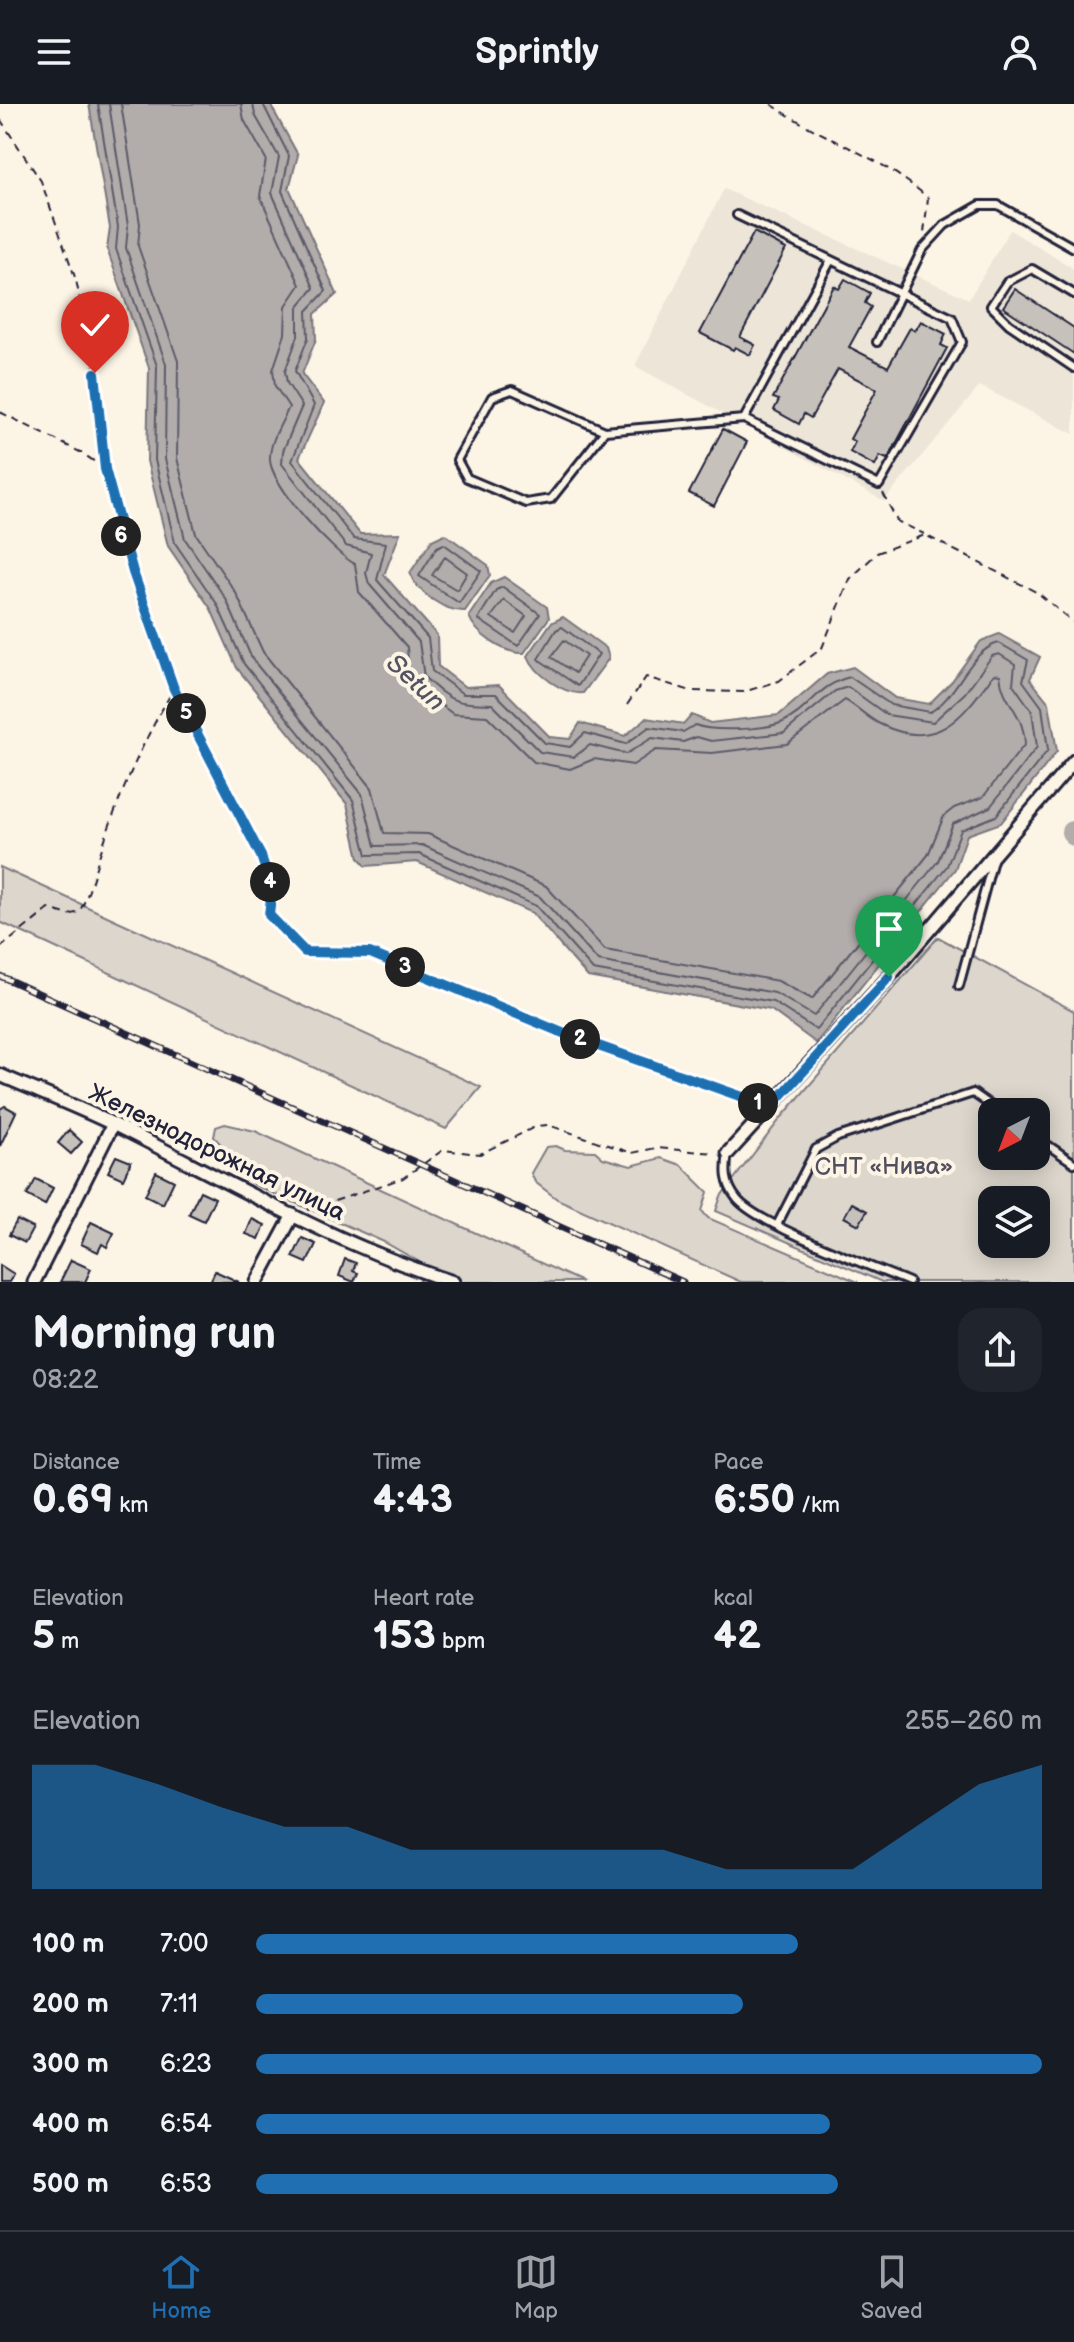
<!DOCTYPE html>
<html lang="en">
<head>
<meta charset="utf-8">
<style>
	:root { --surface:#171b24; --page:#20242c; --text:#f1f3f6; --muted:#9ea1a6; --line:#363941; --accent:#1f6fb2 }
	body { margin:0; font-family:"Balsamiq Sans",sans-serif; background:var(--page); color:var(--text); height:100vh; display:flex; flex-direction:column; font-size:30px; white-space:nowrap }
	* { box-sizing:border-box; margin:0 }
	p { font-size:26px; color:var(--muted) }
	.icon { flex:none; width:44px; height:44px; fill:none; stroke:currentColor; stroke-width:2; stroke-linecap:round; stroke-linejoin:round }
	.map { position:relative; height:1178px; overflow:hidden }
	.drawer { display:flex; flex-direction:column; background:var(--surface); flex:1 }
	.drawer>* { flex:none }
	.needle { width:52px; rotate:222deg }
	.controls { position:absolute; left:978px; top:994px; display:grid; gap:16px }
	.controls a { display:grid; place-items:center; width:72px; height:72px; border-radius:16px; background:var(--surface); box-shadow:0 4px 20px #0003; font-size:40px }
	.pin { position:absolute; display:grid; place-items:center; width:68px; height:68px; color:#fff; margin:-82px -34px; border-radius:50% 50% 50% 0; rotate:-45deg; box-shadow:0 0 8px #0007 }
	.pin .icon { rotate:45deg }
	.km { position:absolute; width:40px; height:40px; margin:-20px; border-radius:50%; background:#222; color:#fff; font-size:22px; line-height:40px; text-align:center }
	.round { display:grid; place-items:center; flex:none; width:84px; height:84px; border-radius:24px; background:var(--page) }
	.summary { display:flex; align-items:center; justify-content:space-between; height:136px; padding:0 32px }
	h1 { font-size:44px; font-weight:600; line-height:60px }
	.stats { display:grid; grid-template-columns:repeat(3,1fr); gap:12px; height:136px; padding:8px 32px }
	.stats div { display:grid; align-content:center }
	.stats b { font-size:40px; font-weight:600 }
	.stats small { font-size:22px; font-weight:400 }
	.stats p { font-size:22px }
	.chart { height:224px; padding:16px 32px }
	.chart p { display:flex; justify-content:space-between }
	.chart svg { width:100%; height:144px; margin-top:8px; fill:var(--accent); opacity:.7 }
	ul { padding:0 32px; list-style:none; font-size:26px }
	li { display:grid; grid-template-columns:128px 96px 1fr; align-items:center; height:60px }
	li i { height:20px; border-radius:10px; background:var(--accent) }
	header { display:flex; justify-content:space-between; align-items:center; height:104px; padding:0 32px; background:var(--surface); font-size:36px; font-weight:600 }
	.dock { display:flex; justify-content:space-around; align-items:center; height:112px; border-top:2px solid var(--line); background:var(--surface); font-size:22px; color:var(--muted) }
	.dock a { display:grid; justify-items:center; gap:4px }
	.dock .active { color:var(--accent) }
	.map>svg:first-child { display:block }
	.built { fill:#ece5d8 }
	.green { fill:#dcd6cc; stroke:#7f7c84; stroke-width:2; fill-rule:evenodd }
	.water { fill:#b2adab; stroke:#78757e; stroke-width:2 }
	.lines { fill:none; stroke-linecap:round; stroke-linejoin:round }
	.shore { stroke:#5c5a68; stroke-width:2 }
	.river { stroke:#b2adab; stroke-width:22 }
	.building { fill:#c6c1bb; stroke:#22223b; stroke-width:2 }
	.lane-casing { stroke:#22223b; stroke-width:12 }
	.street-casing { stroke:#22223b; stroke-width:17 }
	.path { stroke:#22223b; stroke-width:2; stroke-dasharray:8 6; stroke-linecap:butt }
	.lane { stroke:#fcf5e5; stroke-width:6 }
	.street { stroke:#fcf5e5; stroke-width:11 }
	.rail-casing { stroke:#22223b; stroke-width:7 }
	.rail { stroke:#fcf5e5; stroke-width:4; stroke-dasharray:12; stroke-linecap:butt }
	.route-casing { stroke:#fff; stroke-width:16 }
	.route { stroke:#1f6fb2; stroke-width:10 }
	.labels { text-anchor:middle; stroke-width:8; stroke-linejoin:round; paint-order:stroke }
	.street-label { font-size:24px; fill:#22223b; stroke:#fcf5e5 }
	.park-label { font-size:24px; fill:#504f5f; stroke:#fcf5e5 }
	.water-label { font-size:26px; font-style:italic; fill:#545362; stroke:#fcf5e5 }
</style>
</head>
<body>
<header><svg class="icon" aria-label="menu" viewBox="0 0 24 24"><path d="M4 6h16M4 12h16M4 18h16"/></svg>Sprintly<svg class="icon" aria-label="person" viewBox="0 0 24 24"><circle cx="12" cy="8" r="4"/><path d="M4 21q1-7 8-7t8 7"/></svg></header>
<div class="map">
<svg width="1074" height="1178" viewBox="0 0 1074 1178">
	<rect width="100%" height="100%" fill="#fcf5e5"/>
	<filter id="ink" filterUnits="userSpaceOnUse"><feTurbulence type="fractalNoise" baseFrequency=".0125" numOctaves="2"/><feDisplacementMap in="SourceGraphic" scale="16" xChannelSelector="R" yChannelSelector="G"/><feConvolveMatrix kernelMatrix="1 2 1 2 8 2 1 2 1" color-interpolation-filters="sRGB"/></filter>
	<g filter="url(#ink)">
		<!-- built -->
		<path class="built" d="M724 85 969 195 1010 126 1074 165V330L980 282 884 397 635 262Z"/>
		<!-- green -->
		<path class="green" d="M0 763 481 983 446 1025 0 818Z
			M938 833 1074 907V1178H882L716 1107 721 1092 781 1014ZM992 1008H1036V1052H992ZM992 1096H1036V1140H992Z
			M225 1020 255 1027 582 1178H419L424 1169 421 1159 384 1138 254 1081 237 1068 229 1049 214 1033 216 1023Z
			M556 1042 565 1046 595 1047 603 1054 631 1062 661 1054 681 1061 708 1088 702 1107 708 1114 858 1178H741L557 1095 535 1078 531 1069 546 1043Z"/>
		<!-- water -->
		<path class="water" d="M89 0H270L298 51 289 84 337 190 315 210 316 235 302 270 324 299 299 354 360 430 400 429 384 471 437 531 438 562 465 583 499 581 550 633 570 635 580 619 625 632 646 614 684 620 692 611 710 619 779 611 827 570 853 563 895 594 929 600 952 577 981 537 999 530 1040 553 1030 575 1049 599 1057 647 1001 719 967 731 955 765 816 939 771 906 588 873 532 809 417 758 366 762 359 754 347 700 237 564 211 505 168 442 147 357 149 264 107 145 110 124Z
			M445 430 488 461 490 471 465 507C445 508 416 488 410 469L432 436Z
			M504 473 547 503 549 514 524 549C504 550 475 530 469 512L491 479Z
			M563 513 606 544 609 554 583 589C564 591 535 570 528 552L551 519Z"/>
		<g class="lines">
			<!-- shore -->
			<path class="shore" d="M98 0 118 123 116 145 157 262 155 356 175 439 217 500 244 560 353 696 367 751 419 750 536 802 593 866 773 898 816 926 947 762 961 726 996 712 1048 646 1042 603 1023 577 1028 556 999 539C969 546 958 593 930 608L891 601 850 573C817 581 810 606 783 618 765 626 712 628 695 621L683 628 649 623 626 640 585 629 570 643 545 639 496 590H463L432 567 428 534 377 476 386 439 354 435 292 357 314 301 295 267 308 234 307 207 326 187 282 87 289 52 263 0
				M109 0 128 122 126 144 166 260 165 355 185 435 226 495 252 555 362 690 375 742 422 741 540 793 598 857 775 889 814 912 938 757 953 720 990 703 1037 643 1032 607 1013 580 1015 560 999 550 992 552 965 589 933 618 887 611 848 583 835 587 784 629 711 637 697 633 683 638 652 634 626 650 590 641 574 653 540 648 492 600C455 599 452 599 424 573L419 538 369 480 366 469 371 449 346 442 282 360 283 347 302 302 287 279 285 267 298 232V203L314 184 272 89 279 53 255 11 253 0
				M121 0 140 120 138 142 178 257 177 354 196 430 236 489 263 548 372 684 384 729 428 730 546 782 605 846 778 877 812 895 928 751 944 712 954 704 983 693 1025 640C1023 605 1003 601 1000 571L994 570C963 612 939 648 882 621 868 615 858 603 845 596L787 640 712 649 656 646 633 661 594 655 570 665 534 658 487 612 453 610 417 583 409 570 407 543 359 488 355 460C333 449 271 381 270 356 269 338 282 319 289 303L275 282 273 266 285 230 286 202 300 181 260 92 266 55 244 16 241 0
				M444 440 481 467 459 499 419 472 437 443Z
				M445 453 467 469 457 486 432 471Z
				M503 483 540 510 518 542 478 515 496 486Z
				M504 496 526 512 515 529 491 513Z
				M562 523 599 550 578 582 538 555 556 526Z
				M564 536 586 552 575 569 551 553Z"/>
			<!-- river -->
			<path class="river" d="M1072 728 1074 731"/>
		</g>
		<!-- building -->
		<path class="building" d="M754 128 786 145 740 233 755 241 750 251 735 243 733 246 700 229Z
			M845 175 870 189 865 199 871 203 849 243 888 263 910 224 915 227 921 217 946 230 941 241 947 244 890 351 887 355 880 352 875 362 850 348 855 338 850 335 877 285 838 265 811 314 804 310 799 320 774 306 779 296 773 294 834 182 839 185Z
			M1015 185 1074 224V250L1003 203Z
			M723 325 747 338 714 402 689 389Z
			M5 1002 16 1008 0 1042V1005Z
			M69 1026 82 1038 71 1050 58 1039Z
			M116 1052 131 1058 123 1075 108 1068Z
			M156 1068 174 1077 163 1100 145 1091Z
			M36 1075 53 1084 45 1101 27 1091Z
			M200 1087 215 1094 204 1117 189 1110Z
			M852 1099 867 1107 859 1121 844 1113Z
			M252 1115 265 1121 259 1135 246 1130Z
			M17 1116 33 1124 25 1139 9 1131Z
			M91 1118 114 1129 107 1143 102 1140 98 1148 81 1140Z
			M302 1134 316 1140 307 1159 293 1153Z
			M345 1155 356 1159 353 1167 358 1169 354 1178 339 1172Z
			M71 1156 91 1165 85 1178H60Z
			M0 1161 14 1170 9 1178H0Z
			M215 1167 239 1178H210Z"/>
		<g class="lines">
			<!-- lane casing -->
			<g class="lane-casing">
				<path id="lane" d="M737 111 952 214 962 238 879 381 744 315 831 156
					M1074 190 1032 165 1007 178 991 202 1009 220 1074 264
					M877 238 922 146 945 121 980 101H998L1074 144
					M605 327 551 395 526 399 467 374 457 356 492 293 512 286 605 327 744 315
					M959 882 993 756
					M1036 1033 1074 1059
					M728 1049C725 1067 725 1080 737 1095 758 1121 873 1163 909 1178
					M777 1121 816 1045 838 1033 973 989 1000 1008"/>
			</g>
			<!-- street casing -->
			<g class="street-casing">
				<path id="street" d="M0 971C39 988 79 1003 117 1022 227 1077 335 1140 453 1178
					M728 1049 889 873 1074 657
					M34 1178 113 1020
					M257 1178 293 1111"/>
			</g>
			<!-- path -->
			<path class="path" d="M771 0C823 36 880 51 928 94L924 129
				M0 15 41 77 76 176 95 269 105 365 119 425 174 585 261 752 272 785 269 811 305 848 370 849 570 932 756 998
				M0 308 82 349 104 364
				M883 389 897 417 924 430
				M627 601 646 573 691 587 743 588 779 577 822 544 850 475 877 449 925 431 1038 489 1074 519
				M0 844 49 805 69 811 79 808C91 788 94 766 102 744 120 689 144 634 174 585
				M308 1106 403 1074 443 1046 480 1050 537 1022 548 1021 632 1049 656 1044 715 1049"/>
			<!-- lane -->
			<use href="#lane" class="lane"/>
			<!-- street -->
			<use href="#street" class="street"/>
			<!-- rail casing -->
			<g class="rail-casing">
				<path id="rail" d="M0 872 683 1178"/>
			</g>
			<!-- rail -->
			<use href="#rail" class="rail"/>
		</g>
	</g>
	<g class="lines" filter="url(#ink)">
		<!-- route casing -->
		<g class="route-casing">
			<path id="route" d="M95 269 105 365 133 468 174 585 261 752 272 785 269 811 305 848 370 849 570 932 771 1003 889 873"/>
		</g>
		<!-- route -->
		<use href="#route" class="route"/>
	</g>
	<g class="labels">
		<!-- street labels -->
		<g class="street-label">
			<text transform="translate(217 1048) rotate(26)" y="8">Железнодорожная улица</text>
		</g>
		<!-- park labels -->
		<g class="park-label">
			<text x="884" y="1070">СНТ «Нива»</text>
		</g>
		<!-- water labels -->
		<g class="water-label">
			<text transform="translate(416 578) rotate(43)" y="9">Setun</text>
		</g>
	</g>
</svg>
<div class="controls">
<a><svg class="needle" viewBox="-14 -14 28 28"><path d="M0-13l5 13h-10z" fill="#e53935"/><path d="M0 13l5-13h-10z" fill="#9ea1a6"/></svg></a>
<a><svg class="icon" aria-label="layers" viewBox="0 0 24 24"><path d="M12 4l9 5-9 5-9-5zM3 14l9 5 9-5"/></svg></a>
</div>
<div class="pin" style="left:889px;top:873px;background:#1e9e55"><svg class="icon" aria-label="arrive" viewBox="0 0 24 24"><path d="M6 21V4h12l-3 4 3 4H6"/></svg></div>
<div class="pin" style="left:95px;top:269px;background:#d93025"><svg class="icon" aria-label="check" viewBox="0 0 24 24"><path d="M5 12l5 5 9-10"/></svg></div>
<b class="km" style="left:758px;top:999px">1</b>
<b class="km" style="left:580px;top:935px">2</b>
<b class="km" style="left:405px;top:863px">3</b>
<b class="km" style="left:270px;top:778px">4</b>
<b class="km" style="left:186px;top:609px">5</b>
<b class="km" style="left:121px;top:432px">6</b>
</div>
<section class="drawer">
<div class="summary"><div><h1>Morning run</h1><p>08:22</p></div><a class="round"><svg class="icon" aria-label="share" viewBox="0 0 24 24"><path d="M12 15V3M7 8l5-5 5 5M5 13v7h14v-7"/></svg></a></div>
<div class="stats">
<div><p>Distance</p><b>0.69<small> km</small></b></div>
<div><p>Time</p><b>4:43</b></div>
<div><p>Pace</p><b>6:50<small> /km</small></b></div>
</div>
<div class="stats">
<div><p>Elevation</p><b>5<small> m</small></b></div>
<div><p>Heart rate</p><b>153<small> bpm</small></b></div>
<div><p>kcal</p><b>42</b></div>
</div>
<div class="chart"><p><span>Elevation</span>255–260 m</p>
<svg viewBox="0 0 160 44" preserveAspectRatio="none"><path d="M0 44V6L10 6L20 12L30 19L40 25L50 25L60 32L70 32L80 32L90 32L100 32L110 38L120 38L130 38L140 25L150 12L160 6V44z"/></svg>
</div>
<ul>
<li><b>100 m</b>7:00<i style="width:69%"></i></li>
<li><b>200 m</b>7:11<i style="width:62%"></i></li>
<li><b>300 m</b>6:23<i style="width:100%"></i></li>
<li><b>400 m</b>6:54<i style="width:73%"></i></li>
<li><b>500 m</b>6:53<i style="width:74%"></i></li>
</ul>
</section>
<nav class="dock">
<a class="active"><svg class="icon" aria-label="home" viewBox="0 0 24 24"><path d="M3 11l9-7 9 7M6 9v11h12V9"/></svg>Home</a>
<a><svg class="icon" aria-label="map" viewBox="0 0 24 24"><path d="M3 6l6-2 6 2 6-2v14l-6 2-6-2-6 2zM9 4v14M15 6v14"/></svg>Map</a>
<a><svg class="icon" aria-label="saved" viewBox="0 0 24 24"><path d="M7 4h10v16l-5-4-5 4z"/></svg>Saved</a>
</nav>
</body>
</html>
